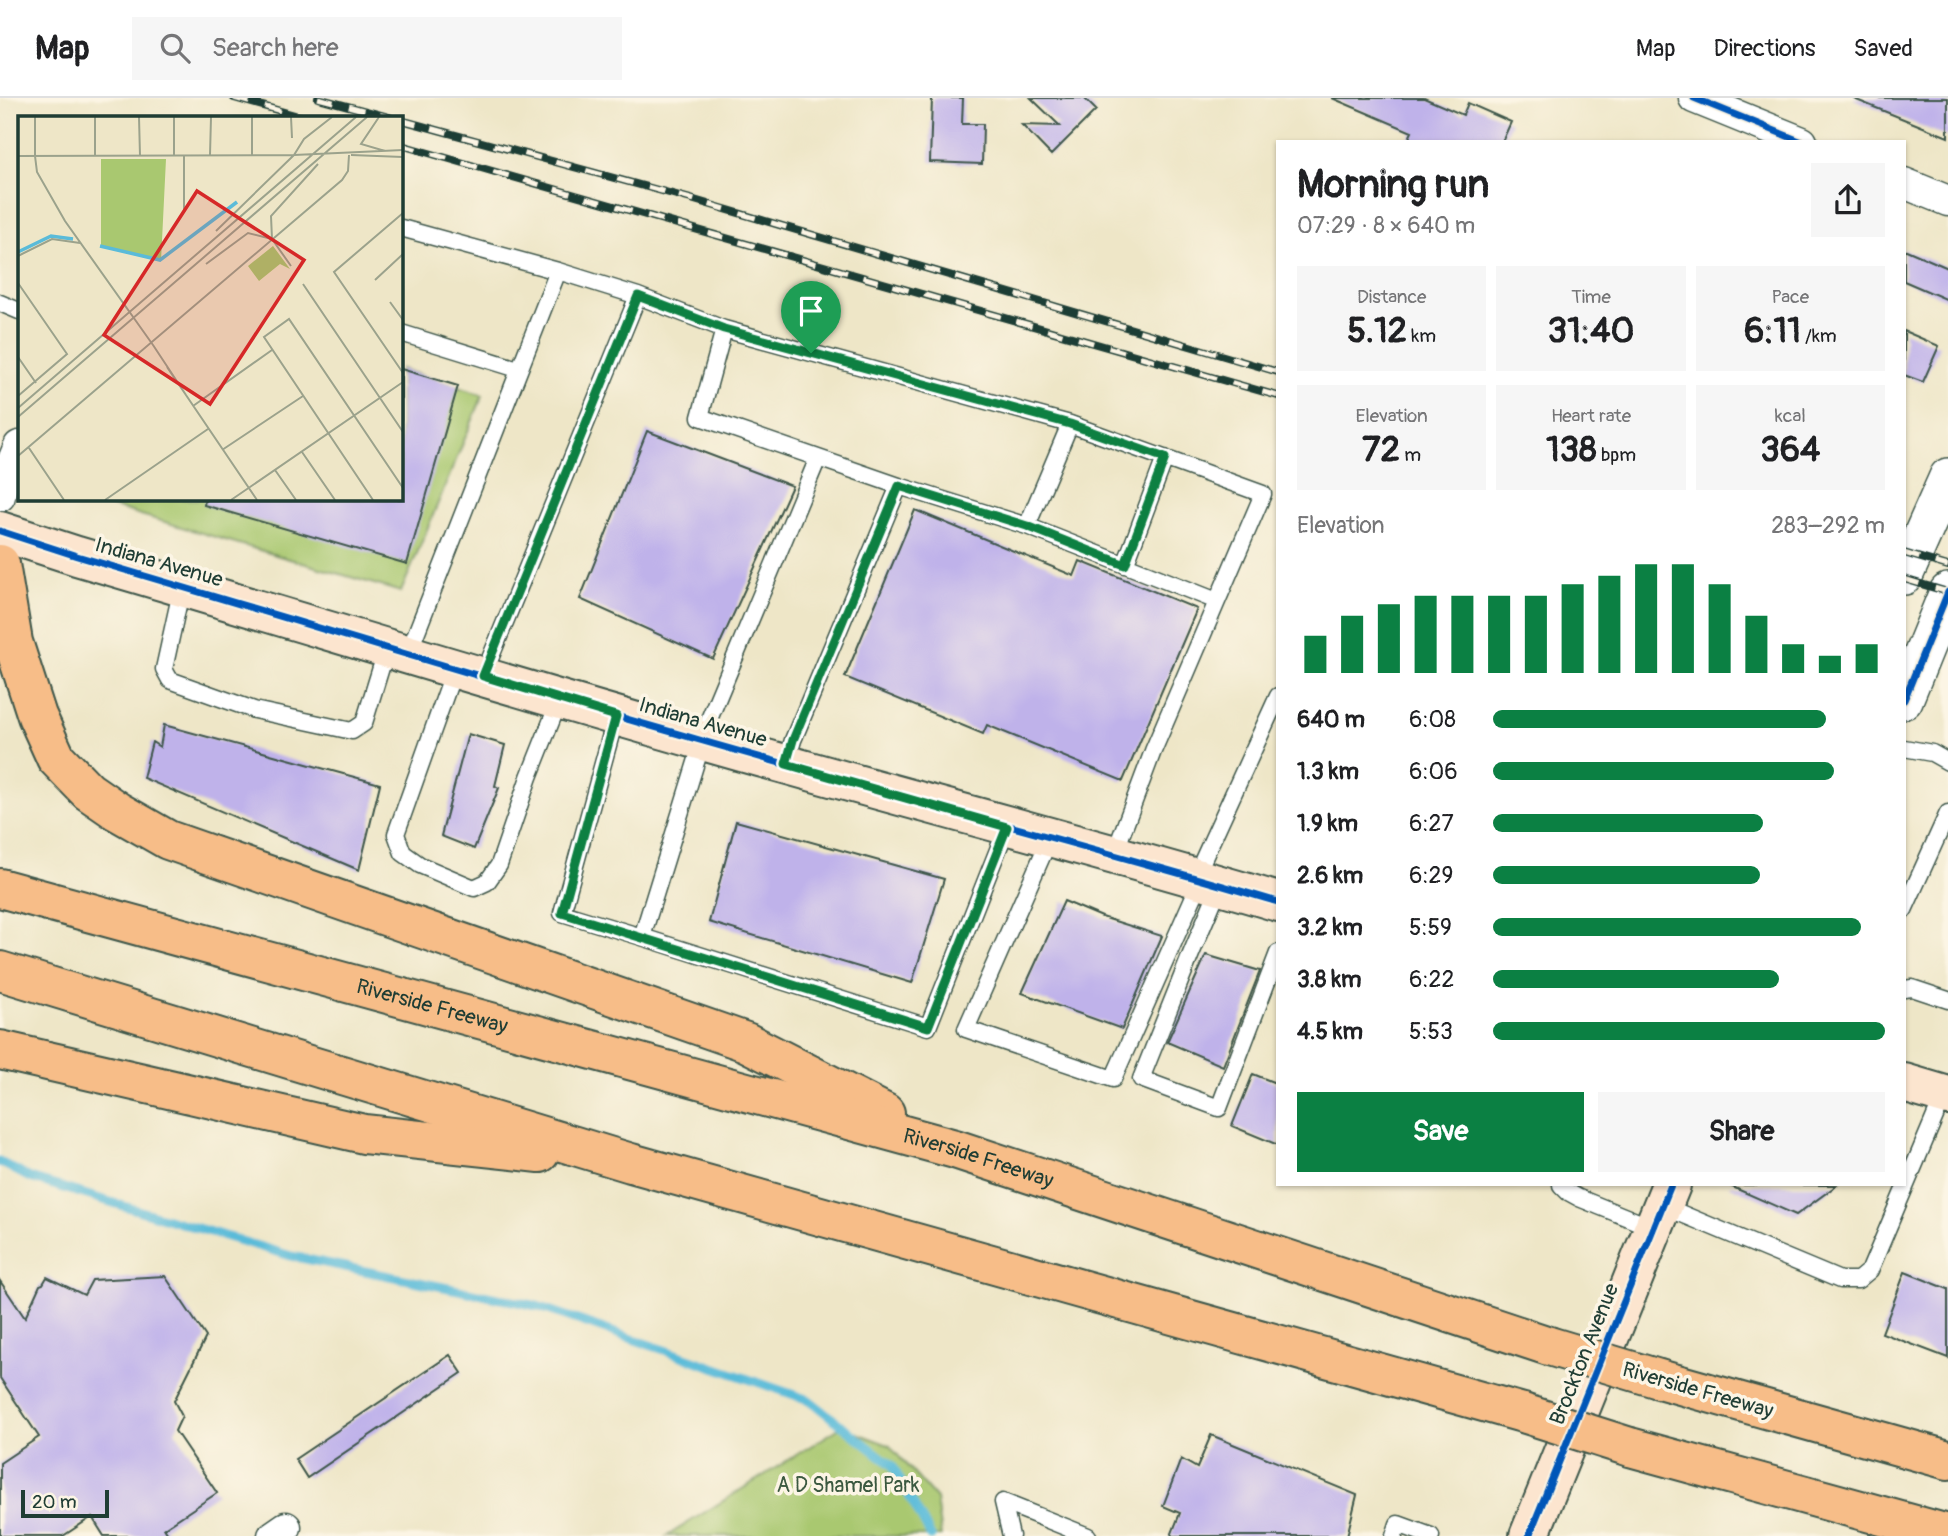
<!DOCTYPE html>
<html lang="en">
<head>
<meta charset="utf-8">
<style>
	:root { --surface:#fff; --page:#f6f6f6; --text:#202124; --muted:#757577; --line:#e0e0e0; --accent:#0b8043 }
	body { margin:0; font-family:Pangolin,sans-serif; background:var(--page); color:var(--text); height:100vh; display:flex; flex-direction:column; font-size:26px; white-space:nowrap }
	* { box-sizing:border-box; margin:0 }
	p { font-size:23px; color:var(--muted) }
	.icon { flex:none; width:38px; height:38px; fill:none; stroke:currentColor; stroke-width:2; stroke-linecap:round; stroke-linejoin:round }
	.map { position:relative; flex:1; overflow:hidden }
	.sheet { position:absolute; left:1276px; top:42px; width:630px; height:1046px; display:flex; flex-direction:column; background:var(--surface); border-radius:0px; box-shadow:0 2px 5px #0004 }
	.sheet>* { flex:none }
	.scale { position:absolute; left:21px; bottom:18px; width:88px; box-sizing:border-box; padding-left:7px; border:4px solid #1f3d34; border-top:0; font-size:19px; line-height:24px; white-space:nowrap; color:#1f3d34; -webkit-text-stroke:5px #fcf5e5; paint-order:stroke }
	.pin { position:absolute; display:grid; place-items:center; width:60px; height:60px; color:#fff; margin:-72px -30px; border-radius:50% 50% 50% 0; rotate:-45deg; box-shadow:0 0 7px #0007 }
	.pin .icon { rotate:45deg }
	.round { display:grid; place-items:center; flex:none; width:74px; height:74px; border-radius:0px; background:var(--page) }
	.overview { display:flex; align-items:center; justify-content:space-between; height:119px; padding:0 21px }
	h1 { font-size:38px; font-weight:800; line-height:52px }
	.figures { display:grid; grid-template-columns:repeat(3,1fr); gap:10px; height:119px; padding:7px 21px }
	.figures div { display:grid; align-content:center; border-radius:0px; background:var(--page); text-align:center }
	.figures b { font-size:35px; font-weight:800 }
	.figures small { font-size:19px; font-weight:400 }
	.figures p { font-size:19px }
	.chart { height:196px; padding:14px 21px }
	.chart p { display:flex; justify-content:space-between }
	.chart svg { width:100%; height:126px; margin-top:7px; stroke:var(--accent); stroke-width:6 }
	.cta { display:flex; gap:14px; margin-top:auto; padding:14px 21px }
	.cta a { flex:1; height:80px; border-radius:0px; background:var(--accent); color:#fff; font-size:28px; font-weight:800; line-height:80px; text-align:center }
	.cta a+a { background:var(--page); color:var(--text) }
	ul { padding:0 21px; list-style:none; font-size:23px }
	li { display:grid; grid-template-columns:112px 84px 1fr; align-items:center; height:52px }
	li i { height:18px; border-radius:9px; background:var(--accent) }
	header { display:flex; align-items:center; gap:42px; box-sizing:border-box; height:98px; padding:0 35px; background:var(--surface); border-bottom:2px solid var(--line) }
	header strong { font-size:33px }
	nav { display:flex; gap:38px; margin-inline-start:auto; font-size:24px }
	.search { width:490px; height:63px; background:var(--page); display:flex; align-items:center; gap:18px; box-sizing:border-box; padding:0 24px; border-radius:0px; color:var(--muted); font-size:26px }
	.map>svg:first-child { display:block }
	.green { fill:#a9c870; stroke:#648252; stroke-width:2 }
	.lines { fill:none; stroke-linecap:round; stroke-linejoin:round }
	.stream { stroke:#5abbd9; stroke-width:9 }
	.building { fill:#bfb2ea }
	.service-casing { stroke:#3e564a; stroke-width:19 }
	.minor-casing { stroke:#3e564a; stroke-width:33 }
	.tertiary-casing { stroke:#3e564a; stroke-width:40 }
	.secondary-casing { stroke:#3e564a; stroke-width:42 }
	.motorway-casing { stroke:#3e564a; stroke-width:42 }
	.service { stroke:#fff; stroke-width:16 }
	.minor { stroke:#fff; stroke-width:30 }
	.tertiary { stroke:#fff; stroke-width:37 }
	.secondary { stroke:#fce5cf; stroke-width:38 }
	.motorway { stroke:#f7bd88; stroke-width:38 }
	.rail-casing { stroke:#1f3d34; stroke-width:8 }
	.rail { stroke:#fcf5e5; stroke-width:5; stroke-dasharray:16; stroke-linecap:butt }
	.motorway-bridge-casing { stroke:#3e564a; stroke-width:42; stroke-linecap:butt }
	.motorway-bridge { stroke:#f7bd88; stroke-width:38 }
	.cycleway-casing { stroke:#fcf5e5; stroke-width:11 }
	.cycleway { stroke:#0057b8; stroke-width:7 }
	.route-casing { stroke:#fff; stroke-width:14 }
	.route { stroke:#0b8043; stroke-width:9 }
	.labels { text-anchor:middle; stroke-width:7; stroke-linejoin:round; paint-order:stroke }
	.street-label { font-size:21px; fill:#1f3d34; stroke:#fcf5e5 }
	.park-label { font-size:21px; fill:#3b5940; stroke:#fcf5e5 }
	.inset-river { fill:none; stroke:#5abbd9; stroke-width:3.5 }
	.inset-road { fill:none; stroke:#9ba28c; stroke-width:2 }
	.view { fill:#d62828; fill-opacity:0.15; stroke:#d62828; stroke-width:3.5 }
	.inset-edge { fill:none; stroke:#1f3d34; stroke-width:3.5 }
</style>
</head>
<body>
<header>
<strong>Map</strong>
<div class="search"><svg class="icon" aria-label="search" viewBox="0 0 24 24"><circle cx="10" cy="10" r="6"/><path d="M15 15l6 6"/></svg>Search here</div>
<nav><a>Map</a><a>Directions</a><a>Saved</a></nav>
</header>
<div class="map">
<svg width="1948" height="1438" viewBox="0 0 1948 1438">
	<rect width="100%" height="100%" fill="#fcf5e5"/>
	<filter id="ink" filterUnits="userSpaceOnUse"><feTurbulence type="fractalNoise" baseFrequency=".0143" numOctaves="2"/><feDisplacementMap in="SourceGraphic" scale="14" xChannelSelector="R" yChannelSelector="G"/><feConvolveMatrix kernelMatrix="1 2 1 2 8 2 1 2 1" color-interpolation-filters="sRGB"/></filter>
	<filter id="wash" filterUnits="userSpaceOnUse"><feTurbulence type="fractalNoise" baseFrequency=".00686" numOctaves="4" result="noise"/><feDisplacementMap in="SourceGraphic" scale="28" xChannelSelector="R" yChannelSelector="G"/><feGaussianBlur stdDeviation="1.57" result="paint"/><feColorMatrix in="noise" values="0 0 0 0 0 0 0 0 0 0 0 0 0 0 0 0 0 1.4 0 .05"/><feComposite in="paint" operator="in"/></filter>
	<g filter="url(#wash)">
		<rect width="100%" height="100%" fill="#eee6c7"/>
		<!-- green -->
		<path class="green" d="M401 271 483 297 401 494 87 401H401Z
			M841 1329 889 1347 936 1401 941 1438H667Z"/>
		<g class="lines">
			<!-- stream -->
			<path class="stream" d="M0 1064 30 1080 291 1158 537 1208 809 1302 892 1367 931 1438"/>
		</g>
		<g id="blocks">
			<!-- building -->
			<path class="building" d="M932 0H963L962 26H983L982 66 930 64Z
				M1031 0H1084L1096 12 1051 57 1022 27 1060 28Z
				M1332 0H1424L1463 17 1468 5 1511 24 1502 44H1407L1412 34Z
				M1854 0H1948V39L1854 1Z
				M1904 151 1948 170V202L1904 183Z
				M1904 233 1939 248 1923 284 1904 277Z
				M401 271 458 288 407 466 204 407 205 401H401Z
				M647 333 792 388 713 561 580 501Z
				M915 412 1074 478 1080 463 1197 511 1123 683 987 627 983 636 845 579Z
				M164 627 380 686 359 772 143 680 152 644 160 649Z
				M468 636 505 647 495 688 499 690 474 751 441 738Z
				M736 723 944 781 912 885 709 824Z
				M1064 803 1102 819 1162 838 1122 931 1022 895Z
				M1206 857 1260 873 1223 968 1167 944Z
				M1253 976 1278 986V1047L1232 1028Z
				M1728 1087H1837L1796 1117Z
				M1905 1174 1948 1191V1260L1882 1235Z
				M165 1178 206 1239 174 1303 182 1318 175 1333 217 1395 164 1430 169 1438H104L92 1419 63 1438H0V1365L39 1339 0 1280V1183L25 1220 40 1187 43 1186 47 1179 84 1197 92 1182Z
				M450 1257 462 1275 307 1380 295 1361Z
				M1211 1337 1357 1397 1347 1438H1171L1180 1415 1163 1408 1181 1361 1197 1370Z"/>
		</g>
	</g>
	<g filter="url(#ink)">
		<use href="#blocks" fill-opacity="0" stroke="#3e564a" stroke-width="2"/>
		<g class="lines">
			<!-- service casing -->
			<g class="service-casing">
				<path id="service" d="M401 130 558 173
					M638 198 724 231 700 319 899 388 1027 428 1070 326 1263 396 1153 653 1121 738 1117 757
					M0 205 19 213
					M724 231 1070 326
					M401 235 518 271
					M818 360 710 619 642 839 928 929 1007 729
					M1027 428 1217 503
					M1125 467 1165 360
					M182 489 164 571 170 582 254 612 352 633 364 625 387 550
					M408 556 558 173 638 198 483 578
					M455 570 396 736 403 755 420 767 474 790 487 784 499 767 529 679 560 601
					M616 618 562 815 642 839
					M1904 650 1932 655 1948 664
					M786 666 793 642 899 388
					M1050 740 966 931 1113 981 1194 798 1203 762 1278 598
					M1220 787 1191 856 1141 981 1219 1010 1278 855
					M1904 812 1948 715
					M1904 891 1912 890 1948 902
					M1561 1087 1568 1094 1579 1100 1653 1130
					M1663 1108 1840 1182H1858L1870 1172 1944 997
					M1011 1438 1003 1404 1088 1438
					M1394 1438 1398 1426 1431 1438"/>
			</g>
			<!-- minor casing -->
			<g class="minor-casing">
				<path id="minor" d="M1694 0 1802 44
					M1904 85 1948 103
					M0 398 2 389 19 348
					M273 1438 286 1429"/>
			</g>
			<!-- tertiary casing -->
			<g class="tertiary-casing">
				<path id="tertiary" d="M1904 478 1948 379
					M1904 602 1948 494"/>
			</g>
			<!-- secondary casing -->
			<g class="secondary-casing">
				<path id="secondary" d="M0 433 77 458C286 519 494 584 703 643 894 698 1087 747 1278 804
					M1904 985 1948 998
					M1529 1438 1671 1087"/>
			</g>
			<!-- motorway casing -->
			<g class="motorway-casing">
				<g id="motorway">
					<path d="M0 466 13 544 37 618 56 660 88 693 117 713 168 742 746 944 885 1015"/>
					<path id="s1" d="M0 790 955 1051 1549 1248"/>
					<path d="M0 873 631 1065 1523 1315"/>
					<path d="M0 952 364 1036 540 1055"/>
					<path d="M1659 1281 1948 1362"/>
					<path d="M1630 1349 1948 1436"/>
				</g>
			</g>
			<!-- service -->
			<use href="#service" class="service"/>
			<!-- minor -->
			<use href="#minor" class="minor"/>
			<!-- tertiary -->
			<use href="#tertiary" class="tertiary"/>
			<!-- secondary -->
			<use href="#secondary" class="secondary"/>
			<!-- motorway -->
			<use href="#motorway" class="motorway"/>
			<!-- rail casing -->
			<g class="rail-casing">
				<path id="rail" d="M234 0 302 19
					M318 0 389 19
					M401 22 691 101 1278 274
					M401 47 1278 298
					M1904 455 1948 468
					M1904 481 1948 494"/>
			</g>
			<!-- rail -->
			<use href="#rail" class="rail"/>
			<!-- motorway-bridge casing -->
			<g class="motorway-bridge-casing">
				<path id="motorway-bridge" d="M1549 1248 1659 1281
					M1523 1315 1630 1349"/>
			</g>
			<!-- motorway-bridge -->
			<use href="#motorway-bridge" class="motorway-bridge"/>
			<!-- cycleway casing -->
			<g class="cycleway-casing">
				<path id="cycleway" d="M1694 0 1802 44
					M0 433 77 458C286 519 494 584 703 643 894 698 1087 747 1278 804
					M1904 602 1948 494
					M1529 1438 1671 1087"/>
			</g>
			<!-- cycleway -->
			<use href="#cycleway" class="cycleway"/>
		</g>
	</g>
	<g class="lines" filter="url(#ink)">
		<!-- route casing -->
		<g class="route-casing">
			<path id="route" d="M638 198 724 231 1070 326 1165 360 1125 467 1027 428 899 388 793 642 786 666 1007 729 928 929 562 815 616 618 483 578Z"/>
		</g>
		<!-- route -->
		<use href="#route" class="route"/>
	</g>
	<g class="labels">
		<!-- street labels -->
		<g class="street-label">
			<text transform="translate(159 464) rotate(16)" y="7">Indiana Avenue</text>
			<text transform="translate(703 624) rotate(16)" y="7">Indiana Avenue</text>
			<text dy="7" stroke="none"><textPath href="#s1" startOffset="448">Riverside Freeway</textPath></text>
			<text dy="7" stroke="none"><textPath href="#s1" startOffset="1015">Riverside Freeway</textPath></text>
			<text transform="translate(1584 1256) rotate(-68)" y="7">Brockton Avenue</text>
			<text transform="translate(1698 1292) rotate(16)" y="7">Riverside Freeway</text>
		</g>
		<!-- park labels -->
		<g class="park-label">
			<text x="848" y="1394">A D Shamel Park</text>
		</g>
	</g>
	<!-- overview -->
	<g transform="translate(18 18)">
		<rect width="385" height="385" fill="#eee6c7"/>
		<path d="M83 43H148L143 145 83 129ZM255 130 272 153 262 148 241 165 230 150Z" fill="#a9c870"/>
		<path class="inset-river" d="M82 130 142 144 219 86M0 136 33 120 55 123"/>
		<path class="inset-road" d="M121 1 122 40M156 1V39M273 1 274 22M361 1 343 28 367 35M166 39V97M192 39 193 1M276 39 286 23 314 1M333 39 385 41M0 40 276 39 385 34M17 40V1M17 40 19 56 47 105 135 229M77 40V1M234 40V1M385 97 316 156 385 257M198 115 276 39M254 123 273 150M254 123 253 100 300 48M0 140 34 123 62 127M188 148 230 117 254 123M357 164 385 138M0 167 49 238 0 280M285 168 385 316M372 186 385 204M135 229 168 279M0 241 18 267M149 251 239 384M175 290 254 234M0 292 338 1M0 301 349 1M11 332 46 384M204 334 285 280M284 336 317 384M0 340 324 64 330 55 331 39M257 354 278 384M87 384 190 313M213 384 385 266M355 384 246 221 271 203 385 372"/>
		<path class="view" d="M179 75 286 144 192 288 86 219Z"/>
		<rect width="385" height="385" class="inset-edge"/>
	</g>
</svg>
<div class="scale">20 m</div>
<div class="pin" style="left:811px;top:255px;background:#1e9e55"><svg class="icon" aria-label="arrive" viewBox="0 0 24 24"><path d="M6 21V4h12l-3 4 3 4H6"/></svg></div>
<section class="sheet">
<div class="overview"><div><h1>Morning run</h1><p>07:29 · 8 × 640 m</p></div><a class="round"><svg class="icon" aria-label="share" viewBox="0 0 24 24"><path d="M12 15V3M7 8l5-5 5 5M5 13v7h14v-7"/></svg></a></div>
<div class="figures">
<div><p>Distance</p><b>5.12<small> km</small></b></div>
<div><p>Time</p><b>31:40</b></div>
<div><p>Pace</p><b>6:11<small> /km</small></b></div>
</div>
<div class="figures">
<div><p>Elevation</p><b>72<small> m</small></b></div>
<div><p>Heart rate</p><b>138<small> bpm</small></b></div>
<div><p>kcal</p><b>364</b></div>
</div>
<div class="chart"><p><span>Elevation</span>283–292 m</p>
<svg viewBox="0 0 160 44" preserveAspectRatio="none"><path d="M5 44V31M15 44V24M25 44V20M35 44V17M45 44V17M55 44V17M65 44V17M75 44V13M85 44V10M95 44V6M105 44V6M115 44V13M125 44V24M135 44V34M145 44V38M155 44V34"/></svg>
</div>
<ul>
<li><b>640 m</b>6:08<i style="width:85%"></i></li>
<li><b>1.3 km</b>6:06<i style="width:87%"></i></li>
<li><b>1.9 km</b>6:27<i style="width:69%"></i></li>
<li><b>2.6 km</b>6:29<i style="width:68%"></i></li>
<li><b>3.2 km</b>5:59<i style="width:94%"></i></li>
<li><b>3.8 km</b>6:22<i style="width:73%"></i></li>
<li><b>4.5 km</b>5:53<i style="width:100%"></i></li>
</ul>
<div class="cta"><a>Save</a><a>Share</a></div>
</section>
</div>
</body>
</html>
